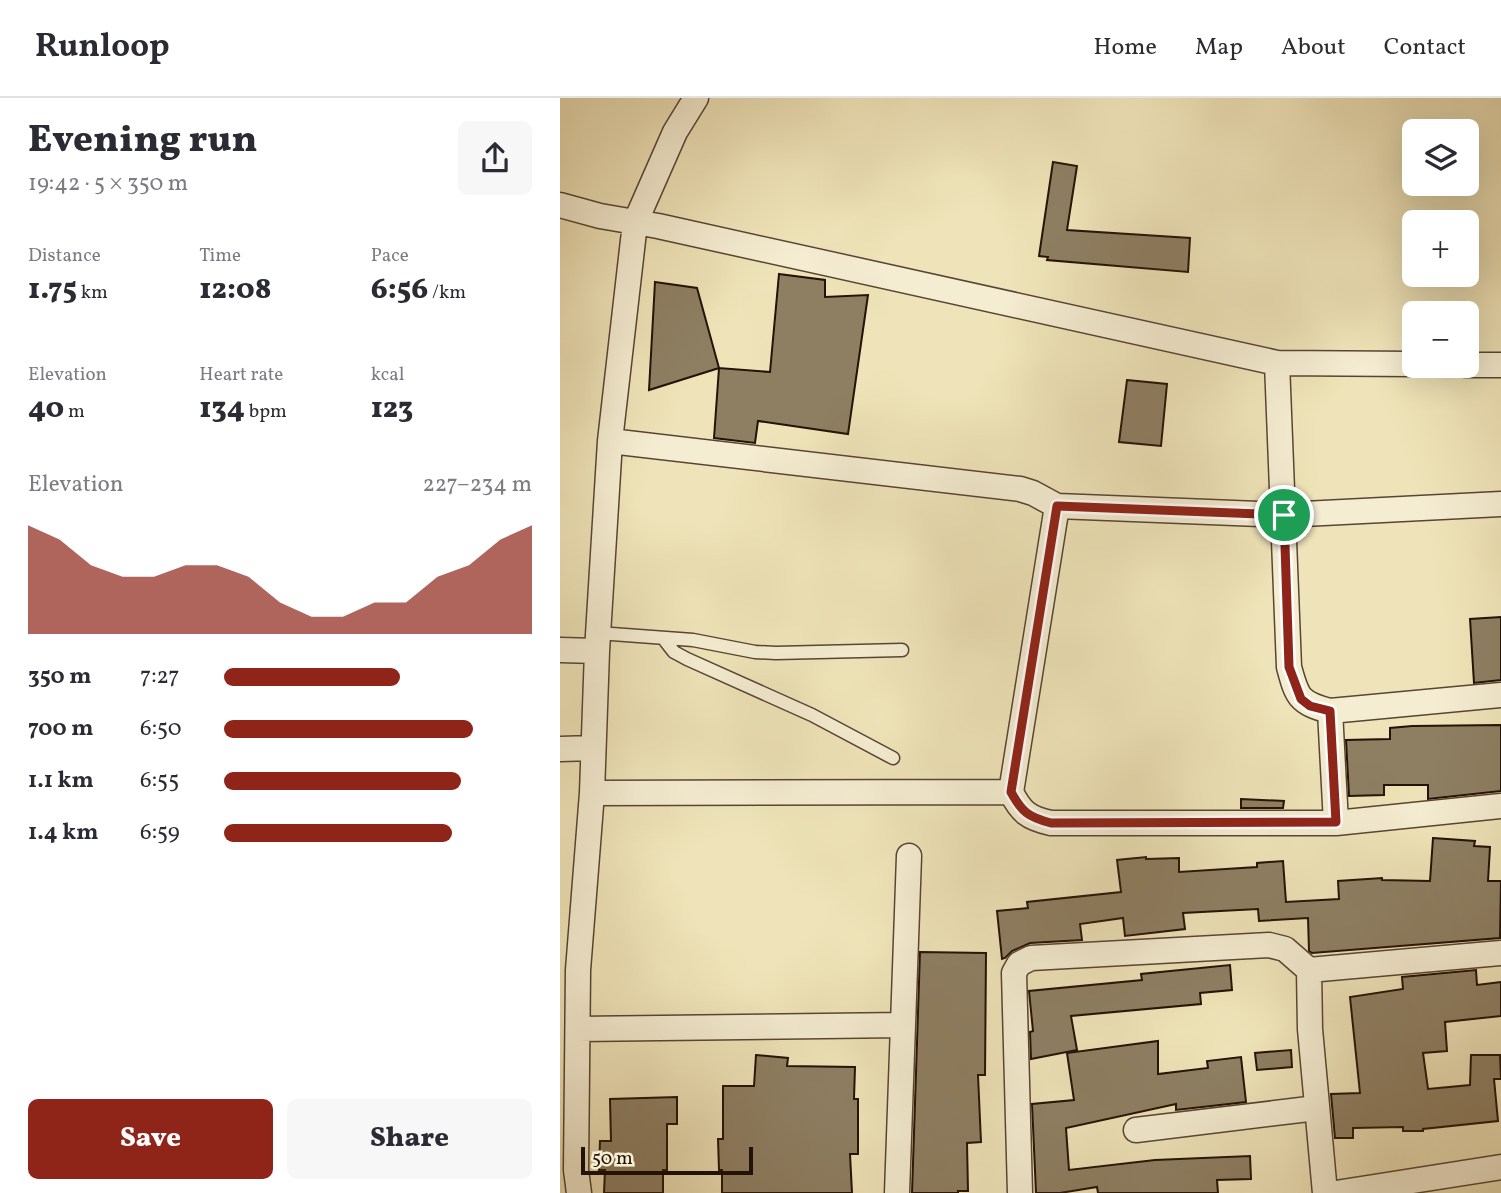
<!DOCTYPE html>
<html lang="en">
<head>
<meta charset="utf-8">
<style>
	:root { --surface:#fff; --page:#f7f7f7; --text:#2b2b33; --muted:#7c7c81; --line:#e1e1e2; --accent:#8f2418 }
	body { margin:0; font-family:Vollkorn,serif; background:var(--page); color:var(--text); height:100vh; display:flex; flex-direction:column; font-size:26px; white-space:nowrap }
	* { box-sizing:border-box; margin:0 }
	p { font-size:23px; color:var(--muted) }
	.icon { flex:none; width:38px; height:38px; fill:none; stroke:currentColor; stroke-width:2; stroke-linecap:round; stroke-linejoin:round }
	.map { position:relative; flex:1; overflow:hidden }
	.sheet { display:flex; flex-direction:column; background:var(--surface); width:560px }
	.sheet>* { flex:none }
	.tools { position:absolute; left:842px; top:21px; display:grid; gap:14px }
	.tools a { display:grid; place-items:center; width:77px; height:77px; border-radius:10px; background:var(--surface); box-shadow:0 7px 28px #0002; font-size:35px }
	.scale { position:absolute; left:21px; bottom:18px; width:172px; box-sizing:border-box; padding-left:7px; border:4px solid #241206; border-top:0; font-size:19px; line-height:24px; white-space:nowrap; color:#241206; -webkit-text-stroke:5px #f5edd2; paint-order:stroke }
	.pin { position:absolute; display:grid; place-items:center; width:60px; height:60px; color:#fff; margin:-30px; border:4px solid #fff; border-radius:50%; box-shadow:0 2px 7px #0007 }
	.round { display:grid; place-items:center; flex:none; width:74px; height:74px; border-radius:10px; background:var(--page) }
	.overview { display:flex; align-items:center; justify-content:space-between; height:119px; padding:0 28px }
	h1 { font-size:38px; font-weight:800; line-height:52px }
	.figures { display:grid; grid-template-columns:repeat(3,1fr); gap:10px; height:119px; padding:7px 28px }
	.figures div { display:grid; align-content:center }
	.figures b { font-size:30px; font-weight:800 }
	.figures small { font-size:19px; font-weight:400 }
	.figures p { font-size:19px }
	.chart { height:196px; padding:14px 28px }
	.chart p { display:flex; justify-content:space-between }
	.chart svg { width:100%; height:126px; margin-top:7px; fill:var(--accent); opacity:.7 }
	.primary-button { display:flex; gap:14px; margin-top:auto; padding:14px 28px }
	.primary-button a { flex:1; height:80px; border-radius:10px; background:var(--accent); color:#fff; font-size:28px; font-weight:800; line-height:80px; text-align:center }
	.primary-button a+a { background:var(--page); color:var(--text) }
	ul { padding:0 28px; list-style:none; font-size:23px }
	li { display:grid; grid-template-columns:112px 84px 1fr; align-items:center; height:52px }
	li i { height:18px; border-radius:9px; background:var(--accent) }
	header { display:flex; align-items:center; gap:42px; box-sizing:border-box; height:98px; padding:0 35px; background:var(--surface); border-bottom:2px solid var(--line) }
	header strong { font-size:33px }
	nav { display:flex; gap:38px; margin-inline-start:auto; font-size:24px }
	main { display:flex; flex:1; min-height:0 }
	.map>svg:first-child { display:block }
	.building { fill:#8e7f63; stroke:#241206; stroke-width:2 }
	.lines { fill:none; stroke-linecap:round; stroke-linejoin:round }
	.lane-casing { stroke:#574633; stroke-width:15 }
	.street-casing { stroke:#574633; stroke-width:27 }
	.lane { stroke:#f5edd2; stroke-width:12 }
	.street { stroke:#f5edd2; stroke-width:24 }
	.route-casing { stroke:#fff; stroke-width:14 }
	.route { stroke:#8f2418; stroke-width:9 }
</style>
</head>
<body>
<header>
<strong>Runloop</strong>
<nav><a>Home</a><a>Map</a><a>About</a><a>Contact</a></nav>
</header>
<main>
<section class="sheet">
<div class="overview"><div><h1>Evening run</h1><p>19:42 · 5 × 350 m</p></div><a class="round"><svg class="icon" aria-label="share" viewBox="0 0 24 24"><path d="M12 15V3M7 8l5-5 5 5M5 13v7h14v-7"/></svg></a></div>
<div class="figures">
<div><p>Distance</p><b>1.75<small> km</small></b></div>
<div><p>Time</p><b>12:08</b></div>
<div><p>Pace</p><b>6:56<small> /km</small></b></div>
</div>
<div class="figures">
<div><p>Elevation</p><b>40<small> m</small></b></div>
<div><p>Heart rate</p><b>134<small> bpm</small></b></div>
<div><p>kcal</p><b>123</b></div>
</div>
<div class="chart"><p><span>Elevation</span>227–234 m</p>
<svg viewBox="0 0 160 44" preserveAspectRatio="none"><path d="M0 44V6L10 11L20 20L30 24L40 24L50 20L60 20L70 24L80 33L90 38L100 38L110 33L120 33L130 24L140 20L150 11L160 6V44z"/></svg>
</div>
<ul>
<li><b>350 m</b>7:27<i style="width:57%"></i></li>
<li><b>700 m</b>6:50<i style="width:81%"></i></li>
<li><b>1.1 km</b>6:55<i style="width:77%"></i></li>
<li><b>1.4 km</b>6:59<i style="width:74%"></i></li>
</ul>
<div class="primary-button"><a>Save</a><a>Share</a></div>
</section>
<div class="map">
<svg width="941" height="1095" viewBox="0 0 941 1095">
	<rect width="100%" height="100%" fill="#efe4b9"/>
	<filter id="stains"><feTurbulence type="fractalNoise" baseFrequency=".00286" numOctaves="4"/><feColorMatrix values="0 0 0 0 .2 0 0 0 0 .09 0 0 0 0 .02 0 0 0 .5 -.17"/></filter>
	<radialGradient id="worn" r=".72"><stop offset=".6" stop-color="#630" stop-opacity="0"/><stop offset="1" stop-color="#630" stop-opacity=".3"/></radialGradient>
	<!-- building -->
	<path class="building" d="M493 64 517 68 507 132 630 140 628 174 487 162 488 159 479 158Z
		M219 176 265 182V199L308 197 288 336 198 323 195 345 154 340 159 270 210 274Z
		M95 184 137 190 159 270 89 292Z
		M567 282 607 286 601 348 559 344Z
		M941 519V582L914 585 910 521Z
		M941 627V693L868 701V687H824V697L789 698 786 642 830 641V630L852 628Z
		M681 701 724 703 723 710H681Z
		M873 740 915 743 914 748 930 749 928 783H941L940 840 752 855 749 853 748 820 699 823 698 811 623 815 625 831 565 838 563 820 520 826 522 842 470 845 452 853 445 860 442 861 437 813 468 810 467 804 561 794 557 762 586 759V761L619 760V774L697 769V765L723 763 726 804 779 801 778 783 822 780V782L870 783Z
		M360 854 426 855 425 977H418L421 1044 407 1045 408 1093H398V1095H352Z
		M670 867 672 892 640 895 641 906 511 918 517 952 471 961 470 934 473 933 469 893 582 882 581 876Z
		M916 872 917 887 941 884V918L885 924 887 953 863 955 868 991 910 987 911 957H940L941 981H934L938 1023 863 1031V1033H843V1029L793 1030V1040H775L771 996 800 995 790 899 843 891 842 879Z
		M598 943V976L648 970 647 963 681 959 686 1004 616 1012V1006L506 1030 509 1072 595 1062 690 1058 691 1081 657 1082 658 1095H538L537 1089 500 1095H476L472 1006 514 1002 507 955Z
		M731 952 732 969 697 972 695 955Z
		M196 957 228 960 227 968 295 969 294 1001H298V1056H290L292 1095H162V1072H159L158 1041H163V988H194Z
		M117 999V1026H107V1072H103V1095H44L45 1072H39L40 1043H51L50 1001Z"/>
	<g class="lines">
		<!-- lane casing -->
		<g class="lane-casing">
			<path id="lane" d="M38 535 133 542 195 554 216 555 342 552
				M103 540 114 554 127 561 252 617 333 660"/>
		</g>
		<!-- street casing -->
		<g class="street-casing">
			<path id="street" d="M0 107 40 118 98 128 717 265 854 266
				M717 265 729 569C737 599 739 605 770 613L941 597
				M906 267H941
				M50 343 460 391 473 395 497 408 724 417 941 406
				M497 408 451 694C461 714 468 720 491 725H776L941 708
				M0 552 37 553
				M770 613 776 725
				M0 651 33 650
				M32 695 451 694
				M18 931 343 927
				M576 1032 757 1010
				M19 1095 16 1072 18 872 32 695 37 553 50 343 75 125 115 34 136 0
				M337 1095 349 758
				M460 1095 454 875 459 866 471 860 709 847 725 851 749 872
				M765 1095 750 931 749 872 941 855
				M776 1095 941 1069"/>
		</g>
		<!-- lane -->
		<use href="#lane" class="lane"/>
		<!-- street -->
		<use href="#street" class="street"/>
	</g>
	<g class="lines">
		<!-- route casing -->
		<g class="route-casing">
			<path id="route" d="M497 408 724 417 729 569 741 601 750 608 770 613 776 724 491 725C468 719 462 714 451 694Z"/>
		</g>
		<!-- route -->
		<use href="#route" class="route"/>
	</g>
	<rect width="100%" height="100%" filter="url(#stains)"/>
	<rect width="100%" height="100%" fill="url(#worn)"/>
</svg>
<div class="tools">
<a><svg class="icon" aria-label="layers" viewBox="0 0 24 24"><path d="M12 4l9 5-9 5-9-5zM3 14l9 5 9-5"/></svg></a>
<a>+</a>
<a>−</a>
</div>
<div class="scale">50 m</div>
<div class="pin" style="left:724px;top:417px;background:#1e9e55"><svg class="icon" aria-label="arrive" viewBox="0 0 24 24"><path d="M6 21V4h12l-3 4 3 4H6"/></svg></div>
</div>
</main>
</body>
</html>
